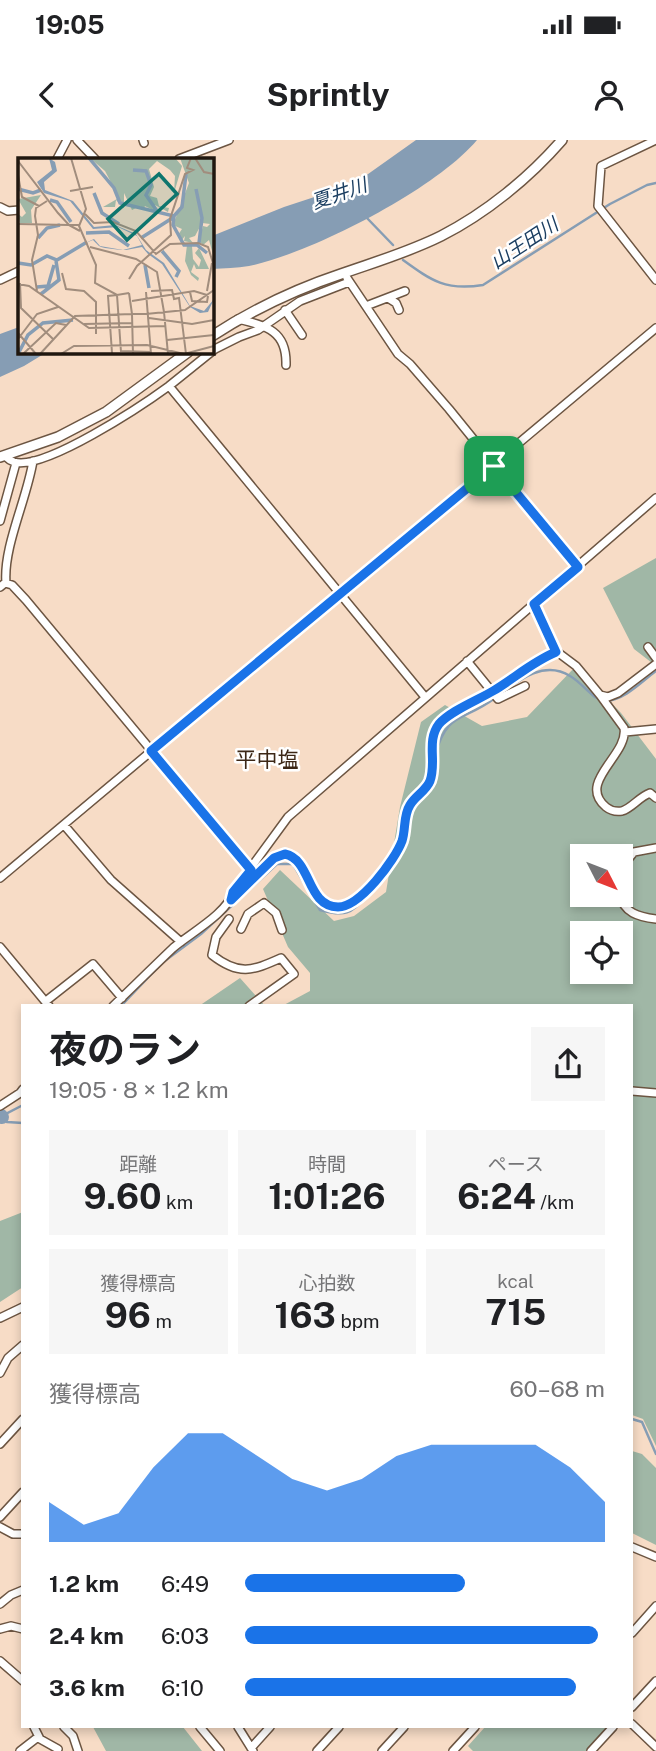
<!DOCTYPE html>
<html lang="ja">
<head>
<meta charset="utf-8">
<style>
	:root { --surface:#fff; --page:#f6f6f6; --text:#202124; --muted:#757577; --accent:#1a73e8 }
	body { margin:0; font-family:"Public Sans","Noto Sans JP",sans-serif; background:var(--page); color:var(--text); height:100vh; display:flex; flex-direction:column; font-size:26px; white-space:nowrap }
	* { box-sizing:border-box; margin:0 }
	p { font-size:23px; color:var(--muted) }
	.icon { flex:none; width:38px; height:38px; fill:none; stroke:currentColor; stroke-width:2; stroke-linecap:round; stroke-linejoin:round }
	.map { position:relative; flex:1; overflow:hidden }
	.drawer { position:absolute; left:21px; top:864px; width:612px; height:724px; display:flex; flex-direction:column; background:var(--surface); border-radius:0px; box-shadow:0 4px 10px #0003 }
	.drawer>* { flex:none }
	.needle { width:46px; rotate:132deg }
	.buttons { position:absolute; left:570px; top:704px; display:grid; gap:14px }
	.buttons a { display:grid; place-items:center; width:63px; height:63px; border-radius:0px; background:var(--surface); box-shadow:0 4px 10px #0003; font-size:35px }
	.pin { position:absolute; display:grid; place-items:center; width:60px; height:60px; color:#fff; margin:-30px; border-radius:14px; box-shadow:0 4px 10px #0006 }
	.round { display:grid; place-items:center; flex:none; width:74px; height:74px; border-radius:0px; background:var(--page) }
	.headline { display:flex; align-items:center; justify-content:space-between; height:119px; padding:0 28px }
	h1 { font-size:38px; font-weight:700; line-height:52px }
	.figures { display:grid; grid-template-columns:repeat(3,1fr); gap:10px; height:119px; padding:7px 28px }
	.figures div { display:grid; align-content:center; border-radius:0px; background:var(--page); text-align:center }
	.figures b { font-size:35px; font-weight:700 }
	.figures small { font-size:19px; font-weight:400 }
	.figures p { font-size:19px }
	.chart { height:196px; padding:14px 28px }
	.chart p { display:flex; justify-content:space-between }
	.chart svg { width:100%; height:126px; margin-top:7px; fill:var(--accent); opacity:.7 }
	ul { padding:0 28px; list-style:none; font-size:23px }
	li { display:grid; grid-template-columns:112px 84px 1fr; align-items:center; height:52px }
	li i { height:18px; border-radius:9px; background:var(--accent) }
	.status { display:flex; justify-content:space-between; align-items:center; height:49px; padding:0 35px; background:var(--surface); direction:ltr }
	.status svg { height:19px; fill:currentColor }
	header { display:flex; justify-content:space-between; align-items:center; height:91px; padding:0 28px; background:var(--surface); font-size:32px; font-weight:700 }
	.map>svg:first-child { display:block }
	.green { fill:#a0b7a6; fill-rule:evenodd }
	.water { fill:#869db4 }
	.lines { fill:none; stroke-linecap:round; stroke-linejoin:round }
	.stream { stroke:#869db4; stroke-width:2.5 }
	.river { stroke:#869db4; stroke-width:14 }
	.minor-casing { stroke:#6c5542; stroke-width:10 }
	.tertiary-casing { stroke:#6c5542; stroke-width:12 }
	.minor { stroke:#fff; stroke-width:7 }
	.tertiary { stroke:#fff; stroke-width:9 }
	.route-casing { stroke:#fff; stroke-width:14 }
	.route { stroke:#1a73e8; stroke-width:9 }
	.labels { text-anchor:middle; stroke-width:5; stroke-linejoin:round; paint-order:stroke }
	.water-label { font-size:19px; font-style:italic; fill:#1b3e61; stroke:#fff }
	.quarter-label { font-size:21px; fill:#3c2716; stroke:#fff }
	.inset-river { fill:none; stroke:#869db4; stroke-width:3.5 }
	.inset-road { fill:none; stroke:#a18d7d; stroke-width:2 }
	.view { fill:#0f766e; fill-opacity:0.15; stroke:#0f766e; stroke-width:3.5 }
	.inset-edge { fill:none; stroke:#20170f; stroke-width:3.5 }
</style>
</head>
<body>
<div class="status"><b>19:05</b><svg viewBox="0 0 49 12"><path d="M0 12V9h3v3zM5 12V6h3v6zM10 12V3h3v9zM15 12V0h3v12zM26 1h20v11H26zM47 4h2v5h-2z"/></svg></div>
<header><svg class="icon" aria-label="back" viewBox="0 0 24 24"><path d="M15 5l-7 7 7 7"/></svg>Sprintly<svg class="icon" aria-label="person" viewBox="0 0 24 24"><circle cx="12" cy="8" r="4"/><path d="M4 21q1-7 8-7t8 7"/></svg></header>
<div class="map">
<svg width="656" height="1611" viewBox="0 0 656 1611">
	<rect width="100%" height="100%" fill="#f7dcc6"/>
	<!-- green -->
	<path class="green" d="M656 418V526L634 509 603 448Z
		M576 526 621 573 656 619V1306L643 1279 632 1275V866H282L310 851V833L288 807 263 749 280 730 334 781 354 776 386 752 400 667 421 582 445 565 482 586 527 577ZM583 716H621V754H583ZM583 793H621V831H583Z
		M240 838 265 866H199Z
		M23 1072V1147L0 1162V1081Z
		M632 1311 642 1314 656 1328V1405L632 1393Z
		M93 1587H183L202 1611H106Z
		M485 1587H608L586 1611H473L468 1606Z"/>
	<!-- water -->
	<path class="water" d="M416 0H477C436 49 312 113 249 126 237 128 224 128 212 129V96L284 67 354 44Z
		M19 187V212H47L24 226 0 237V194Z"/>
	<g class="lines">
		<!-- stream -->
		<path class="stream" d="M366 77 393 105
			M403 120C432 141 446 151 483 145L610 64 647 45 656 43
			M500 554C520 539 545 520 570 536 579 541 587 551 595 557L600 559
			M606 561C626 559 641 542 656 531
			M435 615C447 571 463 582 495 558
			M409 680 410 672 419 659
			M121 866 162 823 201 794 277 724H293L320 770C349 778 351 772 370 753
			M0 977 23 965
			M2 977 7 982 23 983
			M632 1279 642 1282 656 1314"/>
		<!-- river -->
		<path class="river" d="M0 975 2 977"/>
		<!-- minor casing -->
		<g class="minor-casing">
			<path id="minor" d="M77 0 95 19
				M143 0 144 3
				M656 0 601 26 598 66 656 140
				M57 19 67 0
				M179 19 229 0
				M0 67 8 71 19 70
				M347 138 398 214 410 224 449 269 577 427
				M0 140 19 131
				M349 142 300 161 258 190 239 197 215 209 169 246 425 557
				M388 158 396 163 399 170
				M366 166 405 151
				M285 170 302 195
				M238 179C267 186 287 191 286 225
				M5 316C7 318 11 321 14 322 44 331 143 265 169 246
				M0 381 16 323
				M6 443C3 407 27 359 33 321
				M0 447 5 443 12 445 26 460 251 730
				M534 464 556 511 576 526 600 555 608 557 618 553 656 524
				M648 507 656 518
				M467 521 498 559 525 546
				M600 555 624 588C629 615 576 642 606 667 611 671 616 672 622 671 632 668 639 657 650 653L656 658
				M625 592 656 589
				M64 685 111 740 181 802
				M621 728 634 712 656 708
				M0 738 656 188
				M620 754C623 773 639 777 656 779
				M231 760 274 718 285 714C312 720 306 766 338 767 361 767 395 720 402 701 406 689 403 676 410 665 415 656 426 651 430 641 437 622 426 601 439 584 450 571 478 560 493 551 515 538 532 522 556 511
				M229 779 216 797 212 815C239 836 252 831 281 818L294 834 249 866
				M241 789 248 774 264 763 276 773 282 790
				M0 807 49 866
				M46 861 93 824 122 858
				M113 866C133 847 153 827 173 808 189 794 228 773 233 752L288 677 656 358
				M632 951 656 953
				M0 966 20 953 23 949
				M0 1178 23 1167
				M0 1233 8 1218 23 1205
				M0 1304 23 1279
				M0 1377 23 1352
				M0 1387 13 1394H23
				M632 1407 656 1417
				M0 1464 11 1455 23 1450
				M0 1489 11 1486 23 1489
				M632 1493 656 1466
				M0 1521 23 1541
				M632 1567 656 1541
				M632 1584 656 1607
				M34 1587 40 1599 58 1609
				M64 1587 73 1596 78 1611
				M200 1587 220 1611
				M238 1587 253 1611
				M251 1608 270 1587
				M20 1611 38 1597
				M317 1611 339 1587
				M382 1611 404 1587
				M453 1611 475 1587
				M591 1611 613 1587"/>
		</g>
		<!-- tertiary casing -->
		<g class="tertiary-casing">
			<path id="tertiary" d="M212 196C252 170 296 149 341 134 375 122 409 112 441 96 486 73 529 38 562 0
				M0 317 58 297 106 272 188 212"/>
		</g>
		<!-- minor -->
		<use href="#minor" class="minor"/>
		<!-- tertiary -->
		<use href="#tertiary" class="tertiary"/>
	</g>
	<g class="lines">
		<!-- route casing -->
		<g class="route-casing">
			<path id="route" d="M494 326 578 427 534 464 556 512C532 522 515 538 493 551 478 560 450 571 439 584 426 601 437 622 430 641 426 651 415 656 410 665 403 676 406 689 402 701 395 720 360 767 338 767 306 766 312 720 285 714L274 718 231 760 233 752 251 730 151 611Z"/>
		</g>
		<!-- route -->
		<use href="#route" class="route"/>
	</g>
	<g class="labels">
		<!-- water labels -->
		<g class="water-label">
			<text transform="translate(339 53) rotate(-19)" y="7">夏井川</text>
			<text transform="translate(524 103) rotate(-33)" y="7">山王田川</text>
		</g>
		<!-- quarter labels -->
		<g class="quarter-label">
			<text x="267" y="627">平中塩</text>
		</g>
	</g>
	<!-- overview -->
	<g transform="translate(18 18)">
		<rect width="196" height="196" fill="#f7dcc6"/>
		<path d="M72 0 158 1 164 8 156 35 157 18 152 12 139 3 131 11 136 29 132 38 139 40 141 48 151 50 150 54 137 47V53L127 48 125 52 122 48 114 52 106 35V50L98 42 97 49H85L99 41 97 32 87 13ZM162 0H196V100L191 82 185 87 181 83 185 68 189 69 192 66 184 65 177 78 171 80 175 85 166 83 167 78 163 83 160 77 164 71 155 67 171 25ZM23 37 13 52 14 65H2L0 56 4 59 8 55 0 41ZM169 87 174 88 175 101 181 109 183 102 177 95 181 90 191 111H178L176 106 173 114 181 120 180 123 173 117 167 103Z" fill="#a0b7a6"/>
		<path d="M31 0 37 4 39 13 26 24 27 32 55 43 76 69 97 67 118 76 128 92 146 105 172 148 186 153 196 141 190 154 182 155 172 149 144 106 130 96 124 89 108 92H103L87 90 83 89 81 88 75 82 65 86 76 81 82 88 105 92 124 87 119 78 100 69 75 71 52 43 26 35 19 24 34 12Z" fill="#869db4"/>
		<path class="inset-river" d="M71 0 96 30 102 45 156 58 155 67 166 87H179L189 95M115 12 128 13 133 27 128 37 139 53M0 31 15 35 23 32M178 31 184 60 181 85M76 35 84 55 101 66M32 42 39 44 53 64M156 58 164 49 168 16M68 75 91 74 111 88M20 80 29 70 42 67M123 80 156 59M144 93 161 113 158 119M0 105 13 107 29 98 39 102 69 84M127 107 131 130M19 129 30 128 36 107M23 136 41 122 38 103M0 196 10 177 25 165 55 162"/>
		<path class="inset-road" d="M53 0 68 51 61 68 78 107 77 125 99 137 111 135M177 0 186 14 196 16M0 3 40 55 51 67H61M0 17 4 39 21 48M52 33 75 29M67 56 76 65 95 64 118 73 138 96 152 86 180 85 190 89 195 105M0 66 51 67 62 73M72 89 118 101 139 114 146 154M44 115 48 131 66 133 78 144V176M111 121 119 108 153 77 152 61 167 16 175 12 169 10 173 0M2 125 3 150 35 181M0 126 11 128 71 170 148 168M19 133 14 102 20 77 17 58 18 50 29 43M133 133 154 132 156 141 161 140 168 196M189 133 194 105M128 134 133 196M172 134 174 143 189 144 190 138M111 135 114 156H128L167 152 196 132M114 143 176 133 189 137M146 154 150 196M114 156 115 196M131 160 174 166 196 162M66 166 114 165M0 175 18 196M0 181 19 156 40 149M149 182 196 177M103 193 133 194M94 195 90 138 99 137 103 194M5 196 38 165 48 167M22 196 57 158 114 156M43 196 56 188 129 187 166 196 196 188"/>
		<path class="view" d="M141 16 159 36 109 82 90 61Z"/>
		<rect width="196" height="196" class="inset-edge"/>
	</g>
</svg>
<div class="buttons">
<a><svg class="needle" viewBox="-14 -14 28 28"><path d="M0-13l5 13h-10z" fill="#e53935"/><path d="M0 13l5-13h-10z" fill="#757577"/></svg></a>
<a><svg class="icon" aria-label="locate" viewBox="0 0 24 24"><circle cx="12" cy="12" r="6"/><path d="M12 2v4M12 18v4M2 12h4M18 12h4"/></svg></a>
</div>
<div class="pin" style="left:494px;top:326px;background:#1e9e55"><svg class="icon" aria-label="arrive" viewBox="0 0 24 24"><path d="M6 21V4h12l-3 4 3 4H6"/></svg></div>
<section class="drawer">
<div class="headline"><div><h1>夜のラン</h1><p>19:05 · 8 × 1.2 km</p></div><a class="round"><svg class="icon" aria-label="share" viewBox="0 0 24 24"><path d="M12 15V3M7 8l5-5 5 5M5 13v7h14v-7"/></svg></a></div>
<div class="figures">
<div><p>距離</p><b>9.60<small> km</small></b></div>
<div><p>時間</p><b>1:01:26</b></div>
<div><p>ペース</p><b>6:24<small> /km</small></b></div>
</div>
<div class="figures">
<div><p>獲得標高</p><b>96<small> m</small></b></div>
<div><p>心拍数</p><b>163<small> bpm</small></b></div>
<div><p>kcal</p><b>715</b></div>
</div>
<div class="chart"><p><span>獲得標高</span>60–68 m</p>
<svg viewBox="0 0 160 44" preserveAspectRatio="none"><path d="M0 44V30L10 38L20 34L30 18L40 6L50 6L60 14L70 22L80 26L90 22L100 14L110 10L120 10L130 10L140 10L150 18L160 30V44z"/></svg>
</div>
<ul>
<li><b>1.2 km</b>6:49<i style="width:61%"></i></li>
<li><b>2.4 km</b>6:03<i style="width:98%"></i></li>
<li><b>3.6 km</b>6:10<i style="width:92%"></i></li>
</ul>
</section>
</div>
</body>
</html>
